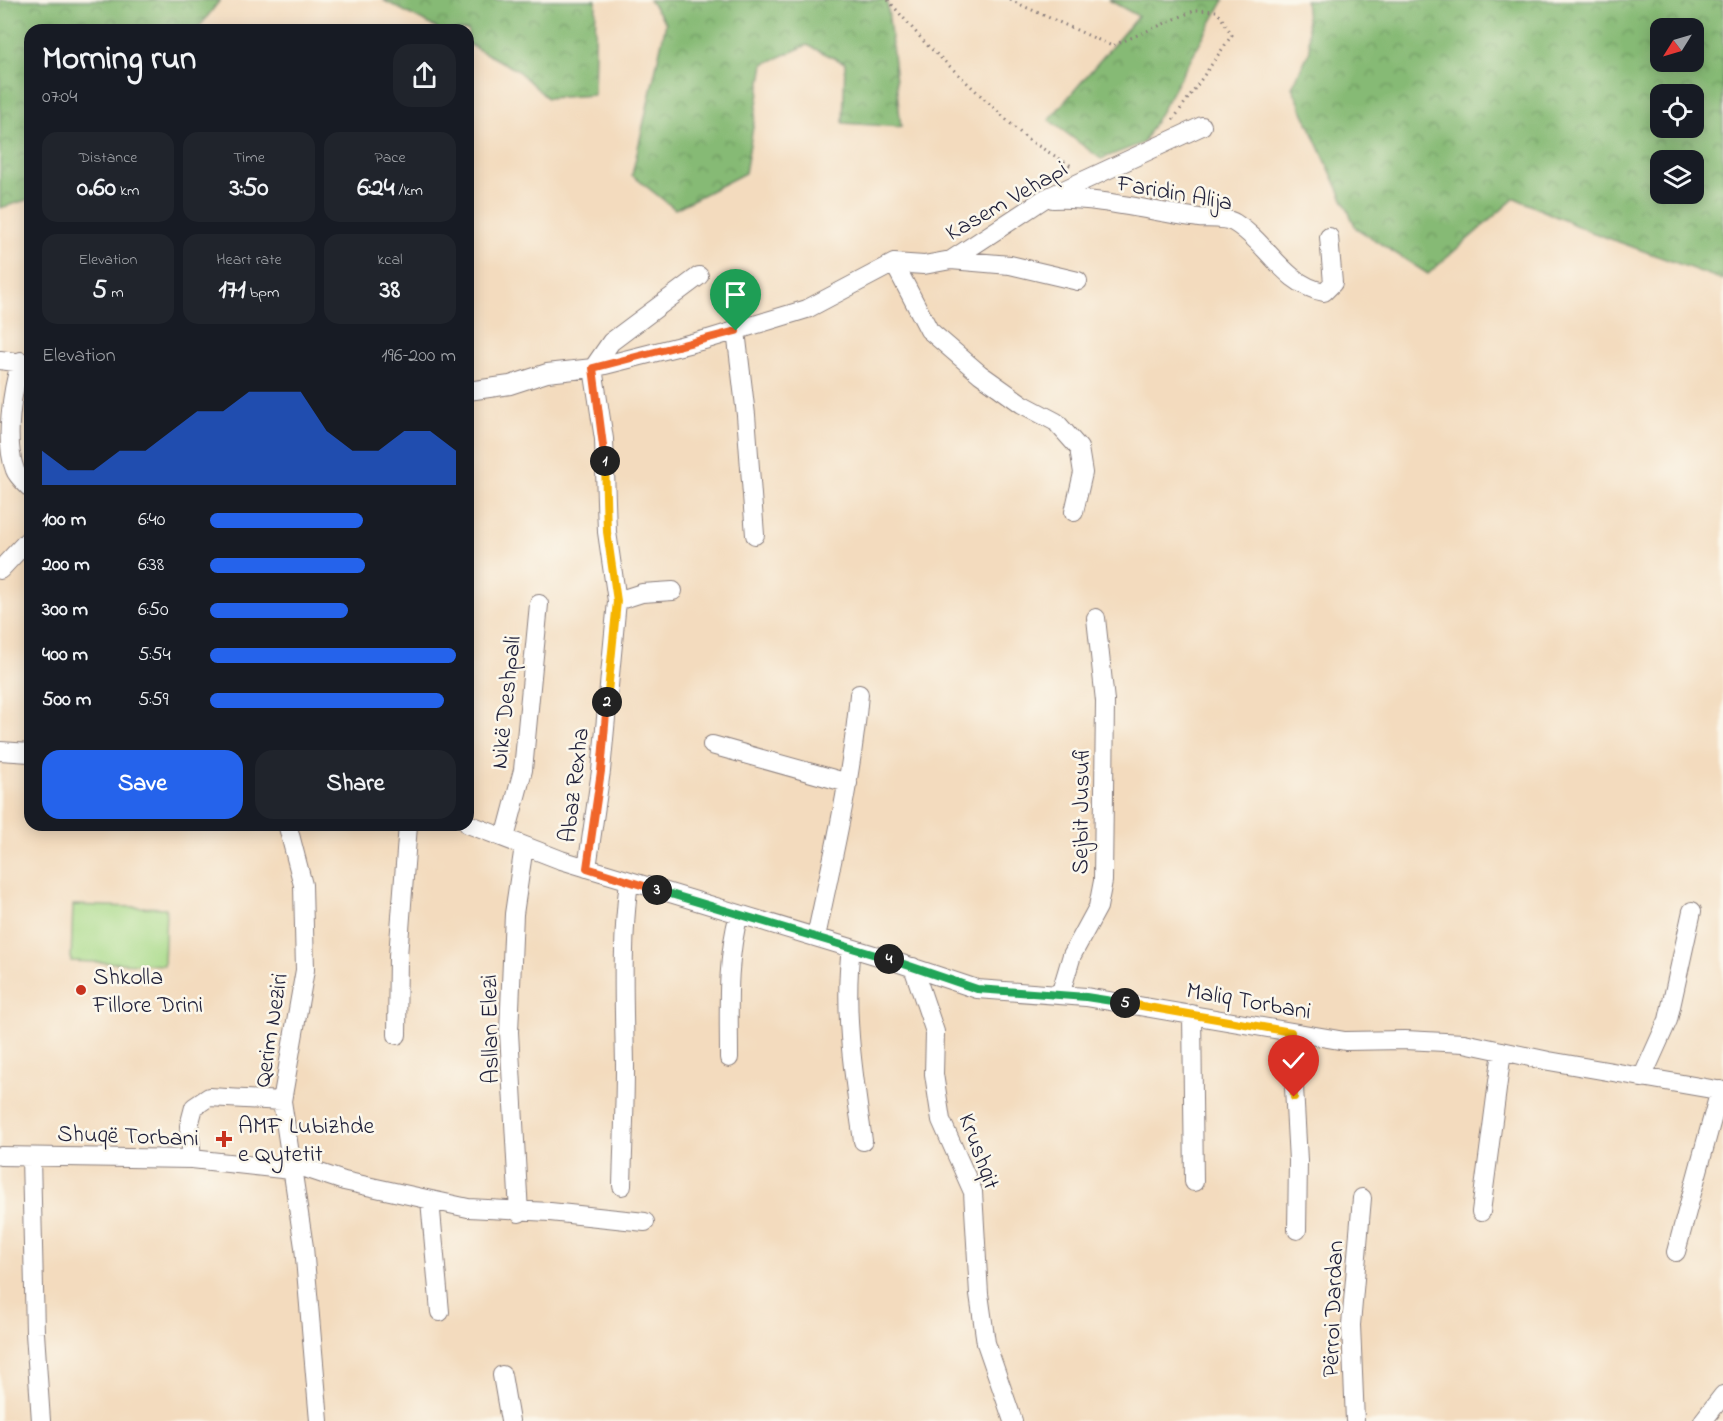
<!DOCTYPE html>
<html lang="en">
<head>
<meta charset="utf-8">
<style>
	:root { --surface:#171b24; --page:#20242c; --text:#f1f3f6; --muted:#9ea1a6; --accent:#2563eb }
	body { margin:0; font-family:"Indie Flower",sans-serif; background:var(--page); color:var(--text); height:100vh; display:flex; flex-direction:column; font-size:22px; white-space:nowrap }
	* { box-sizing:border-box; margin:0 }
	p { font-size:20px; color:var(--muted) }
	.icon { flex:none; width:33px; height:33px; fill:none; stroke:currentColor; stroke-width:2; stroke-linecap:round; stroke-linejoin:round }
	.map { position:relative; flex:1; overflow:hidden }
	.drawer { position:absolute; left:24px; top:24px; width:450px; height:807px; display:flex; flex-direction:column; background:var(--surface); border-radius:18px; box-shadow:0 3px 15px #0003 }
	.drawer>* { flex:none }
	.needle { width:39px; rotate:233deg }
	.controls { position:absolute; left:1650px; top:18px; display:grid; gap:12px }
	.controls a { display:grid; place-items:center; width:54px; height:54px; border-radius:12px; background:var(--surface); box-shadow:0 3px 15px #0003; font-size:30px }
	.pin { position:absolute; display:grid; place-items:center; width:51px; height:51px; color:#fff; margin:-62px -26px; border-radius:50% 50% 50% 0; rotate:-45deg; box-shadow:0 0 6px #0007 }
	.pin .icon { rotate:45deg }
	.km { position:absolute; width:30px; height:30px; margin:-15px; border-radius:50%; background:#222; color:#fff; font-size:16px; line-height:30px; text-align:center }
	.round { display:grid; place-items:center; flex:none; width:63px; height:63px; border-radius:18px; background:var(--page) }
	.summary { display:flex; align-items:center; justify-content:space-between; height:102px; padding:0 18px }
	h1 { font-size:33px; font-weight:800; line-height:45px }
	.stats { display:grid; grid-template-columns:repeat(3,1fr); gap:9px; height:102px; padding:6px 18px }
	.stats div { display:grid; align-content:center; border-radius:15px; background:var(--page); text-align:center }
	.stats b { font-size:26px; font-weight:800 }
	.stats small { font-size:16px; font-weight:400 }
	.stats p { font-size:16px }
	.chart { height:168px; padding:12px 18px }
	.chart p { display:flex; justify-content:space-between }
	.chart svg { width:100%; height:108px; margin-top:6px; fill:var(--accent); opacity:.7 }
	.action { display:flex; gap:12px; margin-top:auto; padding:12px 18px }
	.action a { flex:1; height:69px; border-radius:18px; background:var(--accent); color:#fff; font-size:24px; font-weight:800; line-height:69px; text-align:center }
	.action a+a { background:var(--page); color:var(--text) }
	ul { padding:0 18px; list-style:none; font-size:20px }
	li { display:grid; grid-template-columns:96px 72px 1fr; align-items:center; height:45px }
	li i { height:15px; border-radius:8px; background:var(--accent) }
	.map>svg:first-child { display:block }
	.green { fill:#a8da89; stroke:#657e62; stroke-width:1.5 }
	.forest { fill:url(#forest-crowns); stroke:#546e58; stroke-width:1.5; fill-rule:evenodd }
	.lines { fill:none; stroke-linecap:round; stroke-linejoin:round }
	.minor-casing { stroke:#8a7e7c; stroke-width:20 }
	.path { stroke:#8a7e7c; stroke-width:3; stroke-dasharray:1.5 4.5; stroke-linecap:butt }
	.minor { stroke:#fff; stroke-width:18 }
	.split-1-casing { stroke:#fff; stroke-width:12 }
	.split-2-casing { stroke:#fff; stroke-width:12 }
	.split-3-casing { stroke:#fff; stroke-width:12 }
	.split-4-casing { stroke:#fff; stroke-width:12 }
	.split-5-casing { stroke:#fff; stroke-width:12 }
	.split-6-casing { stroke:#fff; stroke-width:12 }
	.split-1 { stroke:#f0652b; stroke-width:8 }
	.split-2 { stroke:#f5b400; stroke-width:8 }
	.split-3 { stroke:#f0652b; stroke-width:8 }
	.split-4 { stroke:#22a559; stroke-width:8 }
	.split-5 { stroke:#22a559; stroke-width:8 }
	.split-6 { stroke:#f5b400; stroke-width:8 }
	.poi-dot { fill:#c8321e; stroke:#fbf7ec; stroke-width:2 }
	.labels { text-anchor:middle; stroke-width:5; stroke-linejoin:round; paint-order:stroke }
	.street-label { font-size:24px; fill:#22223b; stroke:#fbf7ec }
	.poi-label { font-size:24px; fill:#22223b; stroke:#fbf7ec; text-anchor:start }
</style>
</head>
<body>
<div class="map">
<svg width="1723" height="1421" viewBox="0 0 1723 1421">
	<defs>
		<pattern id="forest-crowns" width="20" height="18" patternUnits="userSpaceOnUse" patternTransform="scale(1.5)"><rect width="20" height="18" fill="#86ba75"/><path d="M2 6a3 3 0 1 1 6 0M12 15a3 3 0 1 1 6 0" fill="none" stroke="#6d9761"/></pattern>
	</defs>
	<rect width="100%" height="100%" fill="#fbf7ec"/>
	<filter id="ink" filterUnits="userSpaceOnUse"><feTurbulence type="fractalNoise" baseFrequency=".0167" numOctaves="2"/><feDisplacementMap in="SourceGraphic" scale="12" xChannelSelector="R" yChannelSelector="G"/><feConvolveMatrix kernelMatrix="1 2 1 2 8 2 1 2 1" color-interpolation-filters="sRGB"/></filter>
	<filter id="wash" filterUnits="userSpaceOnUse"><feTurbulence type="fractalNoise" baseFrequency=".008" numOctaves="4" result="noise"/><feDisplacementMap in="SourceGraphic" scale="24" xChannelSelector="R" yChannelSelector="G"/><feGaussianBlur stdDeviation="1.35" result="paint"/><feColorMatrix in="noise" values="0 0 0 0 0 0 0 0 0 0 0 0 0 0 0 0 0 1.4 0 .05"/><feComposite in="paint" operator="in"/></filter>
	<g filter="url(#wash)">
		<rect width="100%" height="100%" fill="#f3dbbe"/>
		<!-- green -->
		<path class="green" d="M73 905 166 908 164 965 71 961Z"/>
		<!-- forest -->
		<path class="forest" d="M0 0H220L197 30H30V199L0 208Z
			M383 0H596L594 95 547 98 517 70 468 44V30H440Z
			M649 0H887L901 127 843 123 845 63 807 45 764 64 745 173 675 209 632 175 666 23Z
			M1109 0H1224L1143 143 1101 159 1049 120 1138 16Z
			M1305 0H1723V280L1586 230 1515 198 1428 274 1356 228 1292 87 1310 50ZM1660 28H1694V62H1660ZM1660 94H1694V128H1660ZM1694 160V194H1660V160Z"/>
	</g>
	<g filter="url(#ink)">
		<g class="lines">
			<!-- minor casing -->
			<g class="minor-casing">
				<path id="minor" d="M1053 199C1098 197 1153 212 1199 218 1209 219 1226 217 1235 223 1268 243 1283 284 1324 292L1333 283 1329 237
					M951 260 1010 265 1078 281
					M894 263 929 330 980 374 1022 404 1056 422 1079 448 1083 473 1074 512
					M736 331 746 415 755 535
					M0 360 30 364
					M21 361C12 390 4 441 15 470 17 476 25 483 30 488
					M468 391 510 385 547 373 593 368 708 339 807 309 894 263 924 265 951 260 1044 199 1202 126
					M0 570 30 538
					M617 601 642 593 673 591
					M712 745 848 783
					M0 751 30 753
					M468 824 561 860 881 957 977 989 1086 997 1345 1041 1405 1040 1464 1043 1549 1061 1723 1091
					M288 827 303 885 305 970 282 1101 304 1247 319 1421
					M505 838 523 770 539 604
					M587 868 601 771 617 601 607 532 604 439 593 368 611 342 699 276
					M816 937C833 856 852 777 859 694
					M851 948C843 1011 854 1078 863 1141
					M913 967 935 1032 934 1074 941 1120 973 1192 979 1294 986 1343 1013 1421
					M1060 995 1072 955 1098 907 1103 881 1105 701 1096 618
					M1192 1014 1194 1182
					M1291 1032 1298 1161 1297 1230
					M397 1035 398 956 408 825
					M729 1058C729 1010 726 961 739 914
					M1642 1078 1668 1020 1692 911
					M0 1156 192 1159 291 1170
					M31 1157 35 1333 41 1421
					M192 1159 189 1126 194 1107 209 1097 282 1101
					M290 1163 344 1181 468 1208 550 1212 645 1222
					M622 1186C623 1146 625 1106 625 1066 624 1004 621 943 629 881
					M430 1200 440 1312
					M1481 1212 1502 1051
					M519 1213 509 1032 514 914 524 846
					M1676 1252 1720 1090
					M502 1375 510 1421
					M1355 1421 1351 1325 1362 1198
					M1703 1421 1723 1395"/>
			</g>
			<!-- path -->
			<path class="path" d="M888 0 926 44 1027 139 1073 167
				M1010 0 1112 46 1196 10 1217 11 1232 35 1173 120"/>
			<!-- minor -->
			<use href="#minor" class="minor"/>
		</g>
	</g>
	<g class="lines" filter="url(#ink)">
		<!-- split-1 casing -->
		<g class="split-1-casing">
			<path id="split-1" d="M605 461 593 368 736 331"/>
		</g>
		<!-- split-2 casing -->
		<g class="split-2-casing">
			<path id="split-2" d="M605 461 607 532 617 601 607 702"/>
		</g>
		<!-- split-3 casing -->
		<g class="split-3-casing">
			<path id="split-3" d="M607 702 601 771 587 868 657 890"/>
		</g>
		<!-- split-4 casing -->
		<g class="split-4-casing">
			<path id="split-4" d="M657 890 889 959"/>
		</g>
		<!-- split-5 casing -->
		<g class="split-5-casing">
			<path id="split-5" d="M889 959 977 989 1086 997 1125 1003"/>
		</g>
		<!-- split-6 casing -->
		<g class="split-6-casing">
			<path id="split-6" d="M1125 1003 1291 1032 1294 1097"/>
		</g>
		<!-- split-1 -->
		<use href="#split-1" class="split-1"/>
		<!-- split-2 -->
		<use href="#split-2" class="split-2"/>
		<!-- split-3 -->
		<use href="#split-3" class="split-3"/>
		<!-- split-4 -->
		<use href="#split-4" class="split-4"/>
		<!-- split-5 -->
		<use href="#split-5" class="split-5"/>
		<!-- split-6 -->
		<use href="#split-6" class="split-6"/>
	</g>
	<!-- markers -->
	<g class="poi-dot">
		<circle cx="81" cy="990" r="6"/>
		<path d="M221 1130h6v6h6v6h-6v6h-6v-6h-6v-6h6z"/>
	</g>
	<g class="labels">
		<!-- street labels -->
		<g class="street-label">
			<text transform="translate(1175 192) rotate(10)" y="8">Faridin Alija</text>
			<text transform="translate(1006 200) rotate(-30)" y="8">Kasem Vehapi</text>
			<text transform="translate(505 702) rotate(-84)" y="8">Nikë Deshpali</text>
			<text transform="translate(573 785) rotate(-83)" y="8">Abaz Rexha</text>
			<text transform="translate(1080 810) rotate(-89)" y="8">Sejbit Jusufi</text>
			<text transform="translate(1249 1000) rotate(10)" y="8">Maliq Torbani</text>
			<text transform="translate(489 1029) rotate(-91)" y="8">Asllan Elezi</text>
			<text transform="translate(270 1030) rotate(-81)" y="8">Qerim Neziri</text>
			<text transform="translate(128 1135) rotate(2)" y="8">Shuqë Torbani</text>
			<text transform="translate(980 1151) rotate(70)" y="8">Krushqit</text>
			<text transform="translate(1332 1309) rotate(-88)" y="8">Përroi Dardan</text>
		</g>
		<!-- poi labels -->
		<g class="poi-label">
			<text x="93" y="984">Shkolla<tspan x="93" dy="28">Fillore Drini</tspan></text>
			<text x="238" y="1133">AMF Lubizhde<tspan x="238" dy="28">e Qytetit</tspan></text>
		</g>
	</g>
</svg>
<div class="controls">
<a><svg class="needle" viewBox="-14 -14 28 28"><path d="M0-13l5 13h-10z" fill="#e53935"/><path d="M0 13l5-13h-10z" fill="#9ea1a6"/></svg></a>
<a><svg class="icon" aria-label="locate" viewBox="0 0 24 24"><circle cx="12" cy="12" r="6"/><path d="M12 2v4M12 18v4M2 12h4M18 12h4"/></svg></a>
<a><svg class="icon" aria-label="layers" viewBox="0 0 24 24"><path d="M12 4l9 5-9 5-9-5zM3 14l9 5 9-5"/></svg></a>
</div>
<div class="pin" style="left:736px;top:331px;background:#1e9e55"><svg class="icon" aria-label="arrive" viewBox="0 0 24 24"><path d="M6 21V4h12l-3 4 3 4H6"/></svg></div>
<div class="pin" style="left:1294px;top:1097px;background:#d93025"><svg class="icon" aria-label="check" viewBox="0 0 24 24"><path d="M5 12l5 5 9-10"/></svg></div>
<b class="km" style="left:605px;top:461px">1</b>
<b class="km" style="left:607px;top:702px">2</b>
<b class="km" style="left:657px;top:890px">3</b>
<b class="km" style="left:889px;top:959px">4</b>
<b class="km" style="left:1125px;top:1003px">5</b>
<section class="drawer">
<div class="summary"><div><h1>Morning run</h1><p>07:04</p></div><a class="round"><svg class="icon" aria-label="share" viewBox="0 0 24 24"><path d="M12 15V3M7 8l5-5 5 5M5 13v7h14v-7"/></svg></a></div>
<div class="stats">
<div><p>Distance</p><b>0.60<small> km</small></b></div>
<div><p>Time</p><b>3:50</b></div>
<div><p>Pace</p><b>6:24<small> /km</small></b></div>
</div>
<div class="stats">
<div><p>Elevation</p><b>5<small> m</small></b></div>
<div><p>Heart rate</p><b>171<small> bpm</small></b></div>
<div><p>kcal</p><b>38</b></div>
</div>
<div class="chart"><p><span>Elevation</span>196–200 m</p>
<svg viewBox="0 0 160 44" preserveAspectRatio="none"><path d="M0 44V30L10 38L20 38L30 30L40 30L50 22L60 14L70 14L80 6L90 6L100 6L110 22L120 30L130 30L140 22L150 22L160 30V44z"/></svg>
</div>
<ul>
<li><b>100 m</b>6:40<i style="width:62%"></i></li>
<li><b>200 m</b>6:38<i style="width:63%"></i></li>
<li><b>300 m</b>6:50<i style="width:56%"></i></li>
<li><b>400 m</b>5:54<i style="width:100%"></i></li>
<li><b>500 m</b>5:59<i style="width:95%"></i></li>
</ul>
<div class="action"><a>Save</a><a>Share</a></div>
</section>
</div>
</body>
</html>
